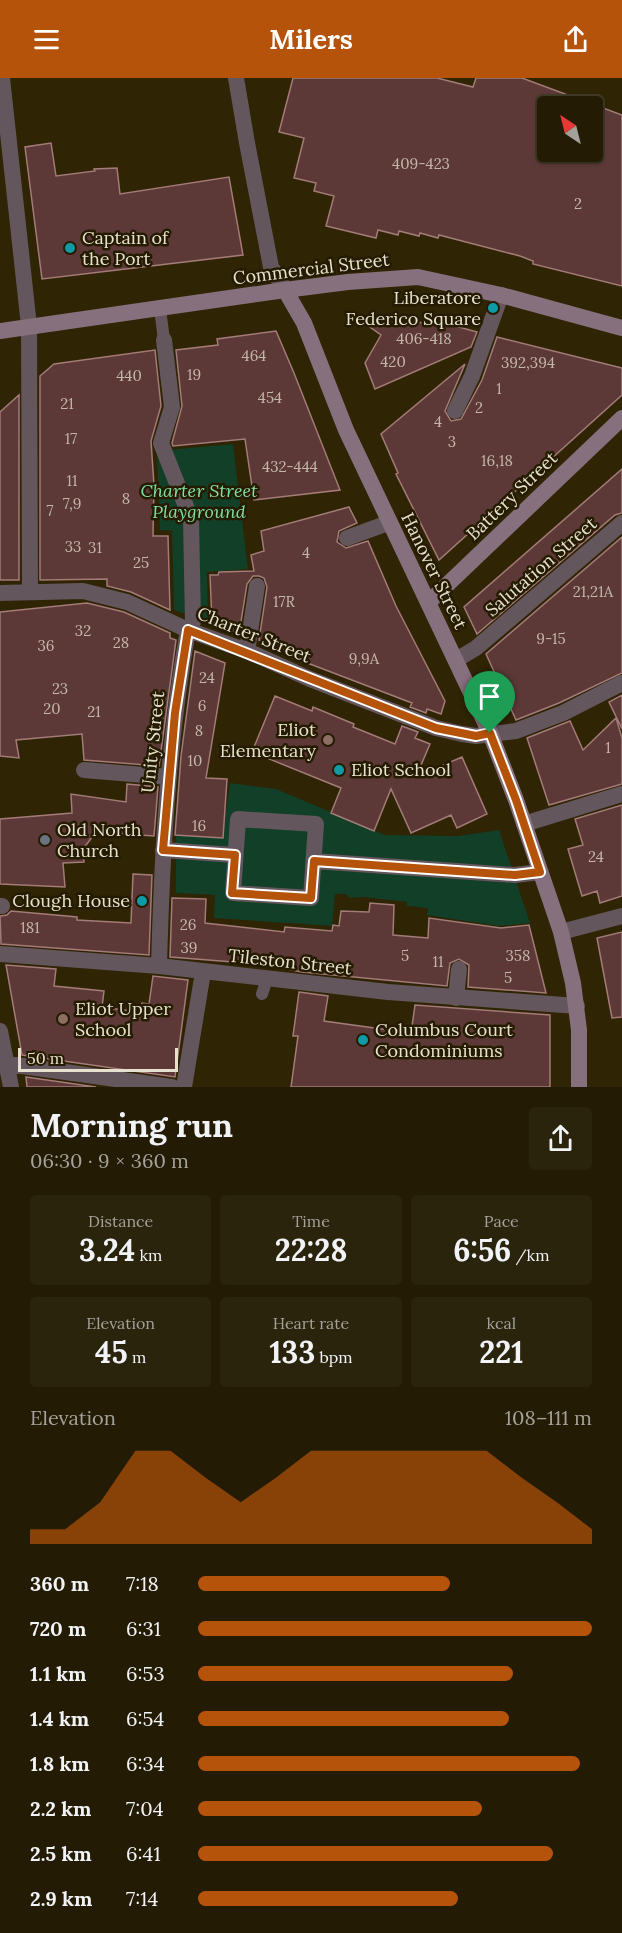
<!DOCTYPE html>
<html lang="en">
<head>
<meta charset="utf-8">
<style>
	:root { --surface:#231b03; --page:#2b240d; --text:#f1f3f6; --muted:#a3a19a; --line:#403925; --accent:#b45309 }
	body { margin:0; font-family:Lora,serif; background:var(--page); color:var(--text); height:100vh; display:flex; flex-direction:column; font-size:22px; white-space:nowrap }
	* { box-sizing:border-box; margin:0 }
	p { font-size:20px; color:var(--muted) }
	.icon { flex:none; width:33px; height:33px; fill:none; stroke:currentColor; stroke-width:2; stroke-linecap:round; stroke-linejoin:round }
	.map { position:relative; height:1009px; overflow:hidden }
	.sheet { display:flex; flex-direction:column; background:var(--surface); flex:1 }
	.sheet>* { flex:none }
	.needle { width:39px; rotate:325deg }
	.tools { position:absolute; left:537px; top:18px; display:grid; gap:12px }
	.tools a { display:grid; place-items:center; width:66px; height:66px; border-radius:6px; background:var(--surface); box-shadow:0 2px 4px #0004,0 0 0 2px var(--line); font-size:30px }
	.scale { position:absolute; left:18px; bottom:15px; width:160px; box-sizing:border-box; padding-left:6px; border:3px solid #e6e0ce; border-top:0; font-size:16px; line-height:21px; white-space:nowrap; color:#e6e0ce; -webkit-text-stroke:4px #251b00; paint-order:stroke }
	.pin { position:absolute; display:grid; place-items:center; width:51px; height:51px; color:#fff; margin:-62px -26px; border-radius:50% 50% 50% 0; rotate:-45deg; box-shadow:0 0 6px #0007 }
	.pin .icon { rotate:45deg }
	.round { display:grid; place-items:center; flex:none; width:63px; height:63px; border-radius:6px; background:var(--page) }
	.summary { display:flex; align-items:center; justify-content:space-between; height:102px; padding:0 30px }
	h1 { font-size:33px; font-weight:700; line-height:45px }
	.metrics { display:grid; grid-template-columns:repeat(3,1fr); gap:9px; height:102px; padding:6px 30px }
	.metrics div { display:grid; align-content:center; border-radius:6px; background:var(--page); text-align:center }
	.metrics b { font-size:30px; font-weight:700 }
	.metrics small { font-size:16px; font-weight:400 }
	.metrics p { font-size:16px }
	.chart { height:168px; padding:12px 30px }
	.chart p { display:flex; justify-content:space-between }
	.chart svg { width:100%; height:108px; margin-top:6px; fill:var(--accent); opacity:.7 }
	ul { padding:0 30px; list-style:none; font-size:20px }
	li { display:grid; grid-template-columns:96px 72px 1fr; align-items:center; height:45px }
	li i { height:15px; border-radius:8px; background:var(--accent) }
	header { display:flex; justify-content:space-between; align-items:center; height:78px; padding:0 30px; background:var(--accent); color:#fff; font-size:27px; font-weight:700 }
	.map>svg:first-child { display:block }
	.green { fill:#123f27 }
	.building { fill:#5c3937; stroke:#a37b78; stroke-width:1.5; fill-rule:evenodd }
	.lines { fill:none; stroke-linecap:round; stroke-linejoin:round }
	.service { stroke:#64565d; stroke-width:12 }
	.pedestrian { stroke:#64565d; stroke-width:16 }
	.minor { stroke:#64565d; stroke-width:16 }
	.secondary { stroke:#87707d; stroke-width:16 }
	.route-casing { stroke:#fff; stroke-width:12 }
	.route { stroke:#b45309; stroke-width:8 }
	.culture-dot { fill:#0f9aa8; stroke:#251b00; stroke-width:2 }
	.education-dot { fill:#8d6e63; stroke:#251b00; stroke-width:2 }
	.worship-dot { fill:#6b7280; stroke:#251b00; stroke-width:2 }
	.labels { text-anchor:middle; stroke-width:5; stroke-linejoin:round; paint-order:stroke }
	.number-label { font-size:15px; fill:#c4b6a8 }
	.poi-label { font-size:18px; fill:#e6e0ce; stroke:#251b00; text-anchor:start }
	.street-label { font-size:18px; fill:#e6e0ce; stroke:#251b00 }
	.park-label { font-size:18px; font-style:italic; fill:#80dea6; stroke:#251b00 }
</style>
</head>
<body>
<header><svg class="icon" aria-label="menu" viewBox="0 0 24 24"><path d="M4 6h16M4 12h16M4 18h16"/></svg>Milers<svg class="icon" aria-label="share" viewBox="0 0 24 24"><path d="M12 15V3M7 8l5-5 5 5M5 13v7h14v-7"/></svg></header>
<div class="map">
<svg width="622" height="1009" viewBox="0 0 622 1009">
	<rect width="100%" height="100%" fill="#2f2404"/>
	<!-- green -->
	<path class="green" d="M233 366 248 491 207 494 208 543 174 532 172 453 160 452 157 373Z
		M230 705 276 711 385 757 458 758 499 752 530 845 499 848 427 837 428 830 407 828V824L363 819 350 820 346 816H335L332 848 214 840 215 817 176 815V757L222 760Z"/>
	<!-- building -->
	<path class="building" d="M293 0H437L473 9 476 0H522L622 37V208L533 186V183L520 178 439 157 438 160 420 155 419 158 399 153 398 157 378 152 376 160 326 148 334 118 314 113 316 105 294 100 304 60 279 54ZM548 28H592V74H548Z
		M51 65 56 98 95 93 94 91 117 90 120 116 229 99 243 177 42 201 25 69Z
		M414 244 452 247 477 254 471 269 375 311 365 285 381 257 367 247Z
		M276 253 294 295 340 412 254 422 245 361 173 368 172 365 182 328 176 272 218 267 217 261Z
		M497 259 622 290V317L439 482 396 396 398 395 381 356 465 286 445 333 451 343 461 341 482 302Z
		M155 272 161 328 151 363 154 407 153 458H168L170 532 131 514 107 508V501L40 502V298L54 286Z
		M19 317V502H0V334Z
		M622 391V435L615 437 477 556 464 529Z
		M349 429 357 445 339 453 337 464 346 470 368 463 396 528 445 623 441 636 427 631 426 635 410 629 412 625 289 578 290 574 259 562 267 509 264 500 259 498H253L247 506 239 556 212 544 210 497H218L219 494 254 493 251 477 264 473 261 453Z
		M622 459V595L559 625 516 642 486 576Z
		M87 525 124 534 170 555V560L176 562 159 688 84 682 82 656 16 662 19 680 0 678V534Z
		M195 573 225 585 206 700 227 701 223 760 175 757 181 678Z
		M622 617V651L609 624Z
		M275 618 312 633 313 629 354 646 353 649 395 666 402 648 418 654 415 660 430 666 416 699 462 679 487 736 457 750 451 737 411 755 391 711 374 753 331 735 341 710 252 674Z
		M616 640 622 660V706L549 727 527 660 570 643 583 672Z
		M127 706 158 709 154 758 96 754 83 771 84 784 63 785 65 809 0 806V741L72 735 71 716 126 724Z
		M622 727V818L600 825 597 813 582 818 568 771 583 767 575 741Z
		M133 796 152 797 149 877 1 866 0 838 7 837 11 833 77 839V842L131 845Z
		M172 820 206 821 205 845 284 854 285 849 332 853 333 847 339 848 341 833 369 834 370 825 394 827 393 857 428 860 429 840 501 850 529 847 546 915 468 909 469 887 459 881 450 885 447 908 302 894 260 886 170 879Z
		M622 854V939L612 940 597 860Z
		M6 887 56 891 54 908 104 913 102 929 140 934 142 925 149 926 153 898 188 902 175 999 22 977Z
		M299 914 328 918 324 943 411 955 415 927 550 937V1009H291L298 958H293Z
		M26 999 96 1009H27Z"/>
	<g class="lines">
		<!-- service -->
		<path class="service" d="M160 231 164 262
			M262 916 265 907"/>
		<!-- pedestrian -->
		<path class="pedestrian" d="M238 741 316 746 311 820 233 815Z
			M163 772 235 777
			M314 783 515 797 540 794
			M0 828H2
			M456 920 459 891"/>
		<!-- minor -->
		<path class="minor" d="M2 0 29 248 30 513
			M236 0 247 65 271 189 285 212
			M164 262 172 329 161 365 191 441 193 544
			M455 333 472 298 501 217
			M347 460 388 445
			M0 515 83 513 127 524 188 552 247 573 310 601 436 650 462 656 476 658 516 653 563 635 622 605
			M247 573 257 508
			M456 582 476 570 622 445
			M84 692 168 699
			M524 746 622 716
			M561 854 622 838
			M0 876 159 888 388 914 577 928
			M159 888C162 775 168 663 188 552
			M0 953 11 1009
			M8 986 172 1009
			M184 1009 203 894"/>
		<!-- secondary -->
		<path class="secondary" d="M285 212 304 245 346 352 490 655 516 722 561 854 573 905 579 952V1009
			M0 253 285 212 348 204 418 199 501 217 622 250
			M429 524 622 340"/>
	</g>
	<g class="lines">
		<!-- route casing -->
		<g class="route-casing">
			<path id="route" d="M188 552 436 650 476 658 490 655 516 722 540 794 515 797 314 783 311 820 232 815 235 777 163 772 175 635Z"/>
		</g>
		<!-- route -->
		<use href="#route" class="route"/>
	</g>
	<!-- markers -->
	<g class="culture-dot">
		<circle cx="70" cy="170" r="6"/>
		<circle cx="493" cy="230" r="6"/>
		<circle cx="339" cy="692" r="6"/>
		<circle cx="142" cy="823" r="6"/>
		<circle cx="363" cy="962" r="6"/>
	</g>
	<g class="education-dot">
		<circle cx="328" cy="662" r="6"/>
		<circle cx="63" cy="941" r="6"/>
	</g>
	<circle class="worship-dot" cx="45" cy="762" r="6"/>
	<g class="labels">
		<!-- number labels -->
		<g class="number-label">
			<text x="421" y="91">409-423</text>
			<text x="578" y="131">2</text>
			<text x="424" y="266">406-418</text>
			<text x="254" y="283">464</text>
			<text x="393" y="289">420</text>
			<text x="528" y="290">392,394</text>
			<text x="194" y="302">19</text>
			<text x="129" y="303">440</text>
			<text x="499" y="316">1</text>
			<text x="270" y="325">454</text>
			<text x="67" y="331">21</text>
			<text x="479" y="335">2</text>
			<text x="438" y="349">4</text>
			<text x="71" y="366">17</text>
			<text x="452" y="369">3</text>
			<text x="497" y="388">16,18</text>
			<text x="290" y="394">432-444</text>
			<text x="72" y="408">11</text>
			<text x="126" y="426">8</text>
			<text x="72" y="431">7,9</text>
			<text x="50" y="438">7</text>
			<text x="73" y="474">33</text>
			<text x="95" y="475">31</text>
			<text x="306" y="480">4</text>
			<text x="141" y="490">25</text>
			<text x="593" y="519">21,21A</text>
			<text x="284" y="529">17R</text>
			<text x="83" y="558">32</text>
			<text x="551" y="566">9-15</text>
			<text x="121" y="570">28</text>
			<text x="46" y="573">36</text>
			<text x="364" y="586">9,9A</text>
			<text x="207" y="605">24</text>
			<text x="60" y="616">23</text>
			<text x="202" y="633">6</text>
			<text x="52" y="636">20</text>
			<text x="94" y="639">21</text>
			<text x="199" y="658">8</text>
			<text x="608" y="675">1</text>
			<text x="195" y="688">10</text>
			<text x="199" y="753">16</text>
			<text x="596" y="784">24</text>
			<text x="188" y="852">26</text>
			<text x="30" y="855">181</text>
			<text x="189" y="875">39</text>
			<text x="405" y="883">5</text>
			<text x="518" y="883">358</text>
			<text x="438" y="889">11</text>
			<text x="508" y="905">5</text>
		</g>
		<!-- poi labels -->
		<g class="poi-label">
			<text x="82" y="166">Captain of<tspan x="82" dy="21">the Port</tspan></text>
			<text x="481" y="226" text-anchor="end">Liberatore<tspan x="481" dy="21">Federico Square</tspan></text>
			<text x="316" y="658" text-anchor="end">Eliot<tspan x="316" dy="21">Elementary</tspan></text>
			<text x="351" y="698">Eliot School</text>
			<text x="57" y="758">Old North<tspan x="57" dy="21">Church</tspan></text>
			<text x="130" y="829" text-anchor="end">Clough House</text>
			<text x="75" y="937">Eliot Upper<tspan x="75" dy="21">School</tspan></text>
			<text x="375" y="958">Columbus Court<tspan x="375" dy="21">Condominiums</tspan></text>
		</g>
		<!-- street labels -->
		<g class="street-label">
			<text transform="translate(311 191) rotate(-7)" y="6">Commercial Street</text>
			<text transform="translate(512 418) rotate(-44)" y="6">Battery Street</text>
			<text transform="translate(541 489) rotate(-41)" y="6">Salutation Street</text>
			<text transform="translate(434 493) rotate(64)" y="6">Hanover Street</text>
			<text transform="translate(254 557) rotate(22)" y="6">Charter Street</text>
			<text transform="translate(153 664) rotate(-84)" y="6">Unity Street</text>
			<text transform="translate(290 884) rotate(6)" y="6">Tileston Street</text>
		</g>
		<!-- park labels -->
		<g class="park-label">
			<text x="199" y="419">Charter Street<tspan x="199" dy="21">Playground</tspan></text>
		</g>
	</g>
</svg>
<div class="tools">
<a><svg class="needle" viewBox="-14 -14 28 28"><path d="M0-13l5 13h-10z" fill="#e53935"/><path d="M0 13l5-13h-10z" fill="#a3a19a"/></svg></a>
</div>
<div class="scale">50 m</div>
<div class="pin" style="left:490px;top:655px;background:#1e9e55"><svg class="icon" aria-label="arrive" viewBox="0 0 24 24"><path d="M6 21V4h12l-3 4 3 4H6"/></svg></div>
</div>
<section class="sheet">
<div class="summary"><div><h1>Morning run</h1><p>06:30 · 9 × 360 m</p></div><a class="round"><svg class="icon" aria-label="share" viewBox="0 0 24 24"><path d="M12 15V3M7 8l5-5 5 5M5 13v7h14v-7"/></svg></a></div>
<div class="metrics">
<div><p>Distance</p><b>3.24<small> km</small></b></div>
<div><p>Time</p><b>22:28</b></div>
<div><p>Pace</p><b>6:56<small> /km</small></b></div>
</div>
<div class="metrics">
<div><p>Elevation</p><b>45<small> m</small></b></div>
<div><p>Heart rate</p><b>133<small> bpm</small></b></div>
<div><p>kcal</p><b>221</b></div>
</div>
<div class="chart"><p><span>Elevation</span>108–111 m</p>
<svg viewBox="0 0 160 44" preserveAspectRatio="none"><path d="M0 44V38L10 38L20 27L30 6L40 6L50 17L60 27L70 17L80 6L90 6L100 6L110 6L120 6L130 6L140 17L150 27L160 38V44z"/></svg>
</div>
<ul>
<li><b>360 m</b>7:18<i style="width:64%"></i></li>
<li><b>720 m</b>6:31<i style="width:100%"></i></li>
<li><b>1.1 km</b>6:53<i style="width:80%"></i></li>
<li><b>1.4 km</b>6:54<i style="width:79%"></i></li>
<li><b>1.8 km</b>6:34<i style="width:97%"></i></li>
<li><b>2.2 km</b>7:04<i style="width:72%"></i></li>
<li><b>2.5 km</b>6:41<i style="width:90%"></i></li>
<li><b>2.9 km</b>7:14<i style="width:66%"></i></li>
</ul>
</section>
</body>
</html>
